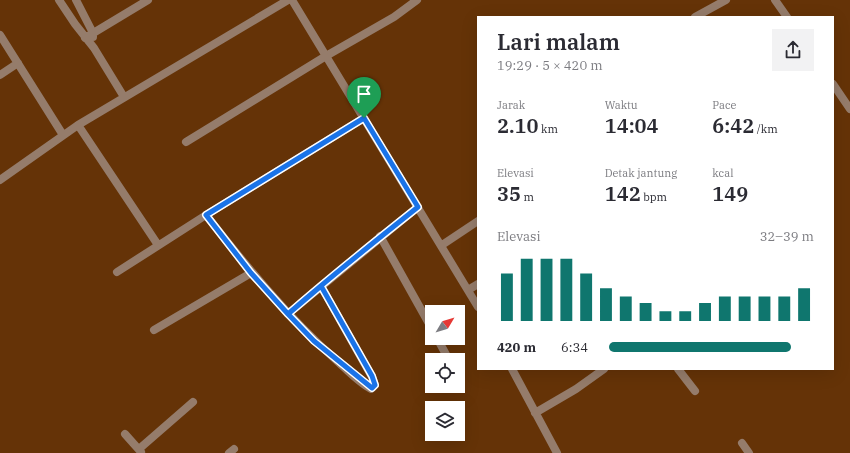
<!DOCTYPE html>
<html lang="id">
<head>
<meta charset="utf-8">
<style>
	:root { --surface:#fff; --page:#f2f2f3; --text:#2b2b33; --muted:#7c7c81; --accent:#0f766e }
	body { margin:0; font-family:"IBM Plex Serif",serif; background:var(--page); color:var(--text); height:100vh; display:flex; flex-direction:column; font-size:15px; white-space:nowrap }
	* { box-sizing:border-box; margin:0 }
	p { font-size:13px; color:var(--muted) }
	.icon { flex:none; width:22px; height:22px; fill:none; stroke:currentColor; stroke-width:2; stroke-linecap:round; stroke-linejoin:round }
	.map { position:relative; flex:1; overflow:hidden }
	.sheet { position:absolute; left:477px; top:16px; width:357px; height:354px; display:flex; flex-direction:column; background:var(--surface); border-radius:0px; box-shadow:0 4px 16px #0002 }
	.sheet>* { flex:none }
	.needle { width:26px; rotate:52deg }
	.tools { position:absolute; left:425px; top:305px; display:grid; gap:8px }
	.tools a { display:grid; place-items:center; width:40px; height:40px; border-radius:0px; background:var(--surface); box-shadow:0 4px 16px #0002; font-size:20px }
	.pin { position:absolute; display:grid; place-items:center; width:34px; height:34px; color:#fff; margin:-41px -17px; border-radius:50% 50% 50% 0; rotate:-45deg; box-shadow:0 0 4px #0007 }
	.pin .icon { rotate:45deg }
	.round { display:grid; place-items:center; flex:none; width:42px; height:42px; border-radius:0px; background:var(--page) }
	.summary { display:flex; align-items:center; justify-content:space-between; height:68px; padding:0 20px }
	h1 { font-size:22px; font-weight:600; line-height:30px }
	.figures { display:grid; grid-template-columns:repeat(3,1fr); gap:6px; height:68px; padding:4px 20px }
	.figures div { display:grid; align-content:center }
	.figures b { font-size:20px; font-weight:600 }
	.figures small { font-size:11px; font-weight:400 }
	.figures p { font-size:11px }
	.chart { height:112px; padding:8px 20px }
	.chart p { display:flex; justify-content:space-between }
	.chart svg { width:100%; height:72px; margin-top:4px; stroke:var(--accent); stroke-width:6 }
	ul { padding:0 20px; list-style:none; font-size:13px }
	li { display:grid; grid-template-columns:64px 48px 1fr; align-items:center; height:30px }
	li i { height:10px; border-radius:5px; background:var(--accent) }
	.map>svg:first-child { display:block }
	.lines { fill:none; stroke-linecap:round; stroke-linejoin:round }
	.street { stroke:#957c6b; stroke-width:8 }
	.route-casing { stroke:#fff; stroke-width:8 }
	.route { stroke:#1a73e8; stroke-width:5 }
</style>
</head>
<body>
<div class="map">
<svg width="850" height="453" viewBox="0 0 850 453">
	<rect width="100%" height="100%" fill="#653307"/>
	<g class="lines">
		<!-- street -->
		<path class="street" d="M59 0 75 24 94 48 124 97
			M76 0 93 33V37
			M292 0 478 307
			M775 0 787 17
			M695 17 726 0
			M0 35 63 135
			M85 38 148 0
			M0 75 18 63
			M833 84 850 109
			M78 125 158 245
			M186 142 326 56 394 17 417 0
			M0 180 78 125 288 0
			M206 215C246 266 287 316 336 360 346 369 359 383 371 389L375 385 372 377 321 286
			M380 236 432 329
			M442 245 478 221
			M117 272 206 215 364 118
			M468 290 478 284
			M288 314 418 207
			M154 330 251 273
			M437 338 449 360
			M512 369 557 453
			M678 369 695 391
			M535 413 576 389 604 369
			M125 434 141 452
			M742 443 749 453
			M139 449 193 402
			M229 453 234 449"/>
	</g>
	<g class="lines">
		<!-- route casing -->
		<g class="route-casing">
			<path id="route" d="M364 118 418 207C374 242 330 277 288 314L314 341 372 388 375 385 372 376 321 286 288 314 251 273 206 215 364 118"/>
		</g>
		<!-- route -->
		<use href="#route" class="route"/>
	</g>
</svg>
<div class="tools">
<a><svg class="needle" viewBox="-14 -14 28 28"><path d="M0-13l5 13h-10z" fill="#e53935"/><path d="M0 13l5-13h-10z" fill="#7c7c81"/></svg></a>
<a><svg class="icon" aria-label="locate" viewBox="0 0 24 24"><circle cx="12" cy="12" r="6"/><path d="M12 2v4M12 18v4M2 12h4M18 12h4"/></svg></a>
<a><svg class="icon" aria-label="layers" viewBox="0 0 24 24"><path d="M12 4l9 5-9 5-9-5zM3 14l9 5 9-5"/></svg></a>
</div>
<div class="pin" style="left:364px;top:118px;background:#1e9e55"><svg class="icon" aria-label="arrive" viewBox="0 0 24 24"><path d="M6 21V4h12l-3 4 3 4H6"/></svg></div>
<section class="sheet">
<div class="summary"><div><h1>Lari malam</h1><p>19:29 · 5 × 420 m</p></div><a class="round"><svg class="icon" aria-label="share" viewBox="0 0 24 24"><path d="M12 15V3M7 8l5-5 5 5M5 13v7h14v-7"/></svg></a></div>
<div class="figures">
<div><p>Jarak</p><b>2.10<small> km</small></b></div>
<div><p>Waktu</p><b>14:04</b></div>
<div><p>Pace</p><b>6:42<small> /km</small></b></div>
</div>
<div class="figures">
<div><p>Elevasi</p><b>35<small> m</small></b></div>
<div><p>Detak jantung</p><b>142<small> bpm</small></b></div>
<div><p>kcal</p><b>149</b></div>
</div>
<div class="chart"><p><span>Elevasi</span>32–39 m</p>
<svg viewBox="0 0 160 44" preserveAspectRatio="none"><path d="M5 44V15M15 44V6M25 44V6M35 44V6M45 44V15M55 44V24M65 44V29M75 44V33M85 44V38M95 44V38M105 44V33M115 44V29M125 44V29M135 44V29M145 44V29M155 44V24"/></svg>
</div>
<ul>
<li><b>420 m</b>6:34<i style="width:89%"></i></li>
</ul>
</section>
</div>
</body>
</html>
